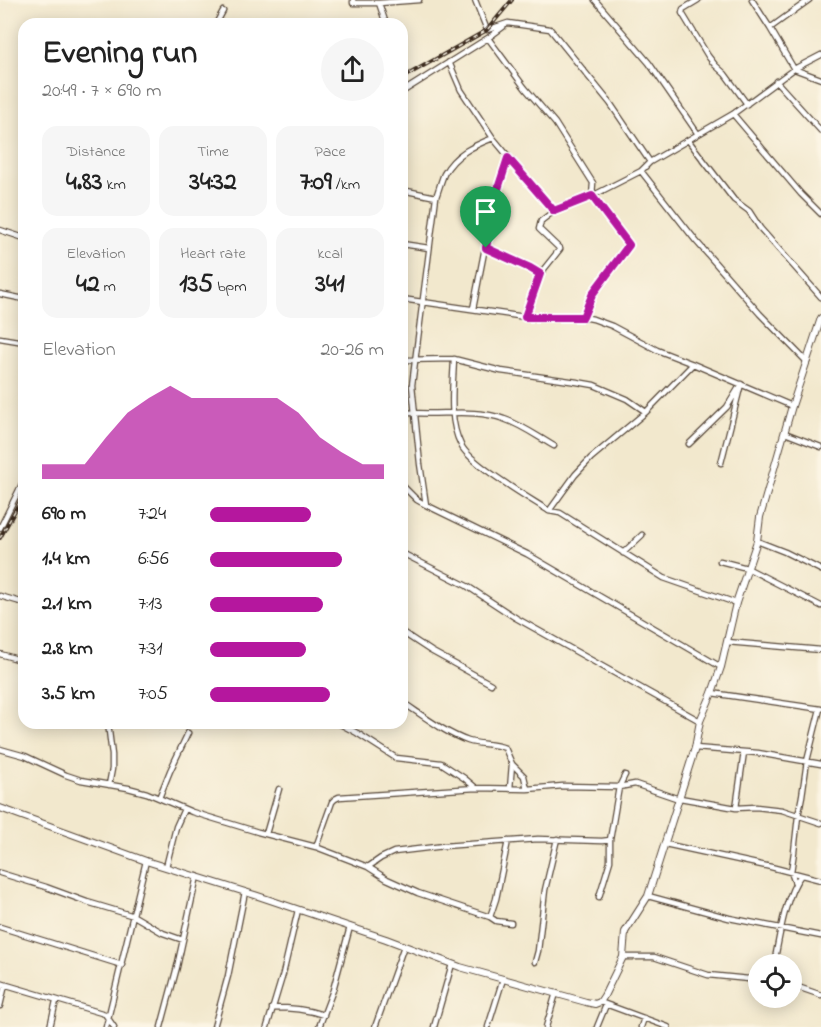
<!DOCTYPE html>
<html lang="en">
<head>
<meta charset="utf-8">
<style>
	:root { --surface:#fff; --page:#f6f6f6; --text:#222; --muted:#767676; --accent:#b5179e }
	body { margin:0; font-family:"Indie Flower",sans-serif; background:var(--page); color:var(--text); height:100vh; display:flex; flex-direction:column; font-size:22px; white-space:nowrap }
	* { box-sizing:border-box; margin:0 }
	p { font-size:20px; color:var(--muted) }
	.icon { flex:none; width:33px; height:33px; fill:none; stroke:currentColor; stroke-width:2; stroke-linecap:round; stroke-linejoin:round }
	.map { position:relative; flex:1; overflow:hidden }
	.drawer { position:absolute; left:18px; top:18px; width:390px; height:711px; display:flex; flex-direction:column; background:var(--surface); border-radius:18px; box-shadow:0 3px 15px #0003 }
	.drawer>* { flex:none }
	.controls { position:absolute; left:748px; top:954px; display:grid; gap:12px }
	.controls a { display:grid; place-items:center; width:54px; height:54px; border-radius:50%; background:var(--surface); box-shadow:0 3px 15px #0003; font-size:30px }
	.pin { position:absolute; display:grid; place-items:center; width:51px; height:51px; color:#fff; margin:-62px -26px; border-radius:50% 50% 50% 0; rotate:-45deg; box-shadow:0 0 6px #0007 }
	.pin .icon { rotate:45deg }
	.round { display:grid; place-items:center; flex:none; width:63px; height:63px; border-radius:32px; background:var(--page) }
	.summary { display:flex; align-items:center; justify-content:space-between; height:102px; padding:0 24px }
	h1 { font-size:33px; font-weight:800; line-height:45px }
	.stats { display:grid; grid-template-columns:repeat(3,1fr); gap:9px; height:102px; padding:6px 24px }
	.stats div { display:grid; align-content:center; border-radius:15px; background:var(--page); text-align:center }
	.stats b { font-size:26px; font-weight:800 }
	.stats small { font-size:16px; font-weight:400 }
	.stats p { font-size:16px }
	.chart { height:168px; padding:12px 24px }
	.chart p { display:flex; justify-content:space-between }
	.chart svg { width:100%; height:108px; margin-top:6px; fill:var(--accent); opacity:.7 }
	ul { padding:0 24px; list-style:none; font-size:20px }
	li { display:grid; grid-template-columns:96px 72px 1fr; align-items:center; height:45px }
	li i { height:15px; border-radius:8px; background:var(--accent) }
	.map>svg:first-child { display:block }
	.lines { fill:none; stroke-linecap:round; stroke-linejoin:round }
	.minor-casing { stroke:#564638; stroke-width:7 }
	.tertiary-casing { stroke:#564638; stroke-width:8 }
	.minor { stroke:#fff; stroke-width:4.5 }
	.tertiary { stroke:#fff; stroke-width:6 }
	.rail-casing { stroke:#3b2a1e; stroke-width:4 }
	.rail { stroke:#fcf5e5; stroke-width:1.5; stroke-dasharray:4.5; stroke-linecap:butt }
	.route-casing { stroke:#fff; stroke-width:12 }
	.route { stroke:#b5179e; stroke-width:8 }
</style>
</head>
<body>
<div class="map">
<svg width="821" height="1027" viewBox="0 0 821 1027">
	<rect width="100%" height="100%" fill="#fcf5e5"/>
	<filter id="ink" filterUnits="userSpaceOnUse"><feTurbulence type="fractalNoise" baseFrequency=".0167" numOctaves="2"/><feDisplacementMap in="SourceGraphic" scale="12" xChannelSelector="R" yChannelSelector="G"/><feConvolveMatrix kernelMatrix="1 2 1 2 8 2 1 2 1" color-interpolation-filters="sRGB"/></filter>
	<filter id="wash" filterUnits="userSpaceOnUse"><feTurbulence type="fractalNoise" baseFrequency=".008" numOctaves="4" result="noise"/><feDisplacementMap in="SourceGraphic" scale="24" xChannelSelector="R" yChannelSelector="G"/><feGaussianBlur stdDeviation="1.35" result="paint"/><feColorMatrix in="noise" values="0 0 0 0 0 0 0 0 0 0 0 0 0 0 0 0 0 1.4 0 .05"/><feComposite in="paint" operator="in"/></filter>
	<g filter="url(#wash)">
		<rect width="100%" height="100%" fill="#f2e8cd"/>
	</g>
	<g filter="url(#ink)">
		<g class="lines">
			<!-- minor casing -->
			<g class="minor-casing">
				<path id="minor" d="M353 0V3H379L419 0
					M475 0 487 30 508 23 550 29 610 103 650 162
					M595 0 649 63 698 134
					M698 0 683 9 682 13 708 56 715 65 725 74 747 104
					M752 0 770 28 794 69 821 79
					M379 3 386 24
					M216 24 223 11
					M770 28 809 0
					M488 38 525 88 555 123 593 183 592 196 629 245 593 293 583 317
					M449 62 461 90 493 138 554 211
					M776 81 821 131
					M402 92 488 38 503 27
					M733 114 801 194 821 214
					M688 140 734 200 749 211 760 228 821 297
					M641 171 696 241 760 314 807 362
					M402 190 436 197
					M0 230 24 238
					M402 244 429 248
					M486 248 530 268 540 274
					M0 294 24 299
					M402 299 525 317H583L593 319 612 326 657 350 693 364 792 406
					M473 309 494 201 508 158
					M525 317 540 274 560 249 539 229 541 221 554 211 592 196 641 171 650 162 733 114 794 69 821 55
					M0 338 24 342
					M454 359C453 386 448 420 461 445 469 463 529 498 549 511L560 513 664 578 736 603
					M402 360 454 359 501 371 577 382 594 385 627 399 646 412
					M402 412C435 417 472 407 504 419 522 425 538 437 554 446
					M785 433 821 447
					M689 444 727 407 738 389
					M721 463 741 384
					M402 485 417 500 426 505 527 554 721 667
					M426 505 420 464 412 385 436 197C439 189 441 181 444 174 455 154 473 146 493 138
					M549 511 575 475 591 458 646 412 693 364
					M0 528 24 480
					M757 541 785 552 821 570
					M402 553 467 586 516 618 700 721
					M623 553 642 535
					M720 561 747 568 821 606
					M0 596 24 603
					M402 632 431 651 491 684
					M727 642 821 650
					M0 654 24 661
					M712 693 821 709
					M402 702C422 715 445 733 468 741 480 745 493 743 505 748L512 764 524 776 527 789
					M108 723 112 755V769L109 785
					M338 723 357 733 396 758 441 763 464 778 476 788
					M695 748 758 753 821 764
					M0 749 25 756 66 775 81 780 128 788 147 793 192 812 258 832 316 847 368 867 387 879 418 893 490 917 496 921 511 923
					M510 789 512 764
					M159 798 170 771 188 733
					M680 798 736 808 756 807 782 810 821 823
					M736 808 744 752
					M266 834 279 789
					M665 844 771 867 821 880
					M316 847 332 802 335 799 339 797 476 788 527 789 563 786 619 787 635 784 679 799
					M166 867 176 827 184 809
					M368 867 381 858 394 852 444 846 538 839 602 841 610 840
					M0 873 46 887 87 902 134 916 163 933 183 940
					M795 883 791 872 794 852 798 816 802 796 807 761 820 709
					M648 896 729 918 821 936
					M599 897 610 861V840L619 787 625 775
					M490 917 496 899 508 841
					M0 927 122 965
					M623 957H654L708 975 759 980
					M535 962 538 951 545 890 557 839
					M774 964C779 939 785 895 801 875
					M0 983 105 1014 114 1027
					M792 985 821 995
					M600 1002 668 1027
					M0 1006 5 985
					M272 1008C292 1008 305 1009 324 1015
					M50 1027 56 1001
					M106 1027 146 861
					M161 1027 177 967 197 876
					M214 1027 228 976 245 892
					M267 1027 283 974 298 910
					M319 1027 333 990 350 927
					M375 1027 404 946
					M434 1027 452 964
					M488 1027 503 979
					M546 1027 556 993
					M597 1027 606 1005
					M641 1027 644 1018"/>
			</g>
			<!-- tertiary casing -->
			<g class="tertiary-casing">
				<path id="tertiary" d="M0 808 146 861 258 896 386 939 460 967 586 1002 595 1004 600 1002 604 996 623 957 625 932 648 896 695 748 700 721 712 693 721 667 736 603 757 541 760 517 792 406 821 318"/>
			</g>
			<!-- minor -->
			<use href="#minor" class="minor"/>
			<!-- tertiary -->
			<use href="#tertiary" class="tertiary"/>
			<!-- rail casing -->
			<g class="rail-casing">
				<path id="rail" d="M402 78 487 30 512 0
					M0 538 24 494"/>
			</g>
			<!-- rail -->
			<use href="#rail" class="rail"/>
		</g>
	</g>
	<g class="lines" filter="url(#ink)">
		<!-- route casing -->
		<g class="route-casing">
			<path id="route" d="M508 158 554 211 592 196 629 245 593 293 583 317H525L540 274 530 268 486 248 494 201Z"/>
		</g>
		<!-- route -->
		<use href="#route" class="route"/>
	</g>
</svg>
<div class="controls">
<a><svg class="icon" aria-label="locate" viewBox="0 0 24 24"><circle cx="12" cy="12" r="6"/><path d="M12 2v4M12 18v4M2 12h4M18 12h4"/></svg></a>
</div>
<div class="pin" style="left:486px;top:248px;background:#1e9e55"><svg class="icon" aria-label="arrive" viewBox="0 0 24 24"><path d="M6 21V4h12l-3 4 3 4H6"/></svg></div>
<section class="drawer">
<div class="summary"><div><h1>Evening run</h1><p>20:49 · 7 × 690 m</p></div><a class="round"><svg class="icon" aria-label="share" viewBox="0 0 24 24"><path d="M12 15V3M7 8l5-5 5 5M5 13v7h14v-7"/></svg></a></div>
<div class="stats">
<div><p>Distance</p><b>4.83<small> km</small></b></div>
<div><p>Time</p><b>34:32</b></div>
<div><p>Pace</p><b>7:09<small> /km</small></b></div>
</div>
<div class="stats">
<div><p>Elevation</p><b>42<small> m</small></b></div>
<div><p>Heart rate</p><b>135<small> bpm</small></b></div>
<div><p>kcal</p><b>341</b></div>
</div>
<div class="chart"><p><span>Elevation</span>20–26 m</p>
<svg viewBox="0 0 160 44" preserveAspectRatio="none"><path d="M0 44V38L10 38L20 38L30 27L40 17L50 11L60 6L70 11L80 11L90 11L100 11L110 11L120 17L130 27L140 33L150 38L160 38V44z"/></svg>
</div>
<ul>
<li><b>690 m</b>7:24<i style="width:58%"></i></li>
<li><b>1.4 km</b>6:56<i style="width:76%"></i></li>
<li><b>2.1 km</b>7:13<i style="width:65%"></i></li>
<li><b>2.8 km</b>7:31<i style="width:55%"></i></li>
<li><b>3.5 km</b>7:05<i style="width:69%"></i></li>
</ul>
</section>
</div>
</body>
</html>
